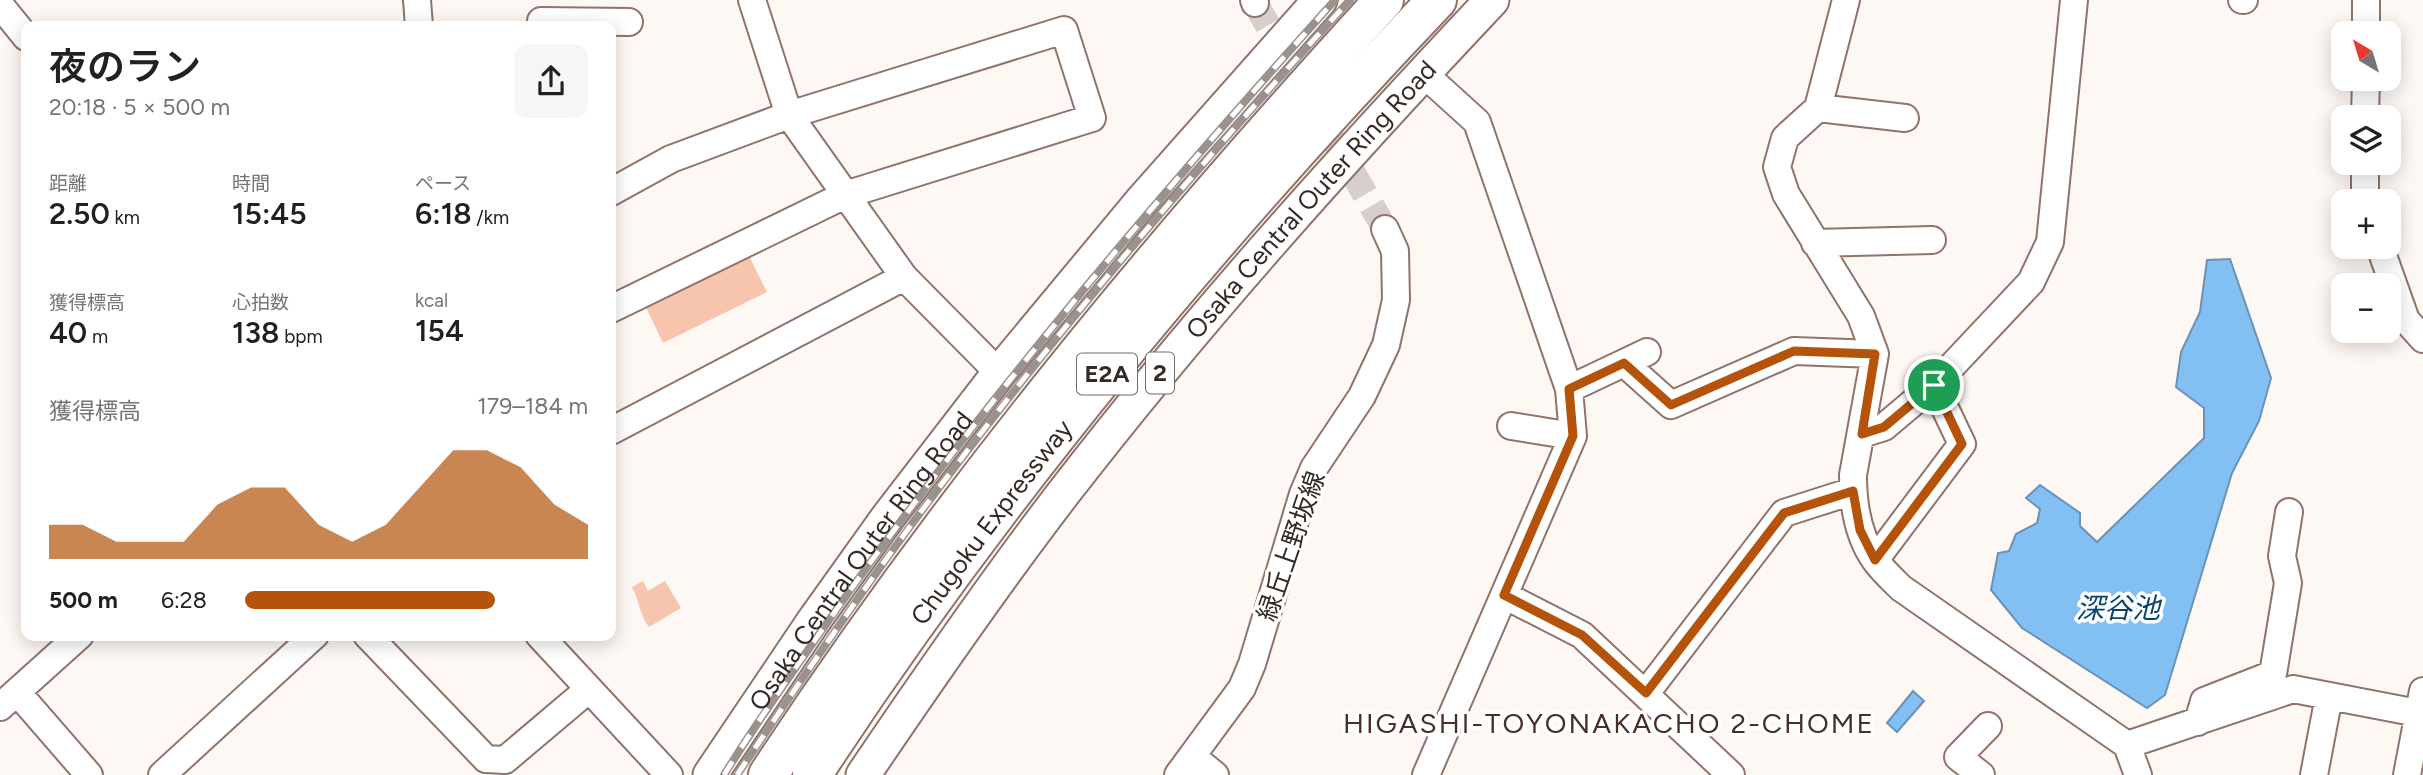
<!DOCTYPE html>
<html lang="ja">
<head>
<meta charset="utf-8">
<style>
	:root { --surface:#fff; --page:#f6f6f6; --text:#202124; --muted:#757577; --accent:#b45309 }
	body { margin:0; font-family:Figtree,"Noto Sans JP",sans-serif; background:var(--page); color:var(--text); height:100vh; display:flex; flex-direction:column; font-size:26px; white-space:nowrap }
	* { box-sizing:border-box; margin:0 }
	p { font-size:23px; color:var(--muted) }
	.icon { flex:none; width:38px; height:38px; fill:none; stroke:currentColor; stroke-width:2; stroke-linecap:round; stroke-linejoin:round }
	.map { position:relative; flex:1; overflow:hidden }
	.drawer { position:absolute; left:21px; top:21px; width:595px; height:620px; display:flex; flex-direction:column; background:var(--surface); border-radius:14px; box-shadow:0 4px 18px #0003 }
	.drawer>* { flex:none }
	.needle { width:46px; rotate:322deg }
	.tools { position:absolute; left:2331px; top:21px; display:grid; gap:14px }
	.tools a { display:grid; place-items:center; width:70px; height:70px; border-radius:14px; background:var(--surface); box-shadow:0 4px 18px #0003; font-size:35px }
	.pin { position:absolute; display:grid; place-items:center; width:60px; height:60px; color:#fff; margin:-30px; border:4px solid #fff; border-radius:50%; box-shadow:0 2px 7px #0007 }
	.round { display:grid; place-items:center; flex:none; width:74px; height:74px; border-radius:14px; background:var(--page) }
	.headline { display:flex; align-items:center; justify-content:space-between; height:119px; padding:0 28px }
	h1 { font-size:38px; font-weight:600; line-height:52px }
	.stats { display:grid; grid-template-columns:repeat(3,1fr); gap:10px; height:119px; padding:7px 28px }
	.stats div { display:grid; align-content:center }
	.stats b { font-size:30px; font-weight:600 }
	.stats small { font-size:19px; font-weight:400 }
	.stats p { font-size:19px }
	.chart { height:196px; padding:14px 28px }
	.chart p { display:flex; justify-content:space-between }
	.chart svg { width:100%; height:126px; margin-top:7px; fill:var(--accent); opacity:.7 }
	ul { padding:0 28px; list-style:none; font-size:23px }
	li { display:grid; grid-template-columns:112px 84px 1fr; align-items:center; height:52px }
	li i { height:18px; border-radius:9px; background:var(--accent) }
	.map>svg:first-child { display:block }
	.green { fill:#f7c4ae }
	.water { fill:#82bff3; stroke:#6b92b5; stroke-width:2 }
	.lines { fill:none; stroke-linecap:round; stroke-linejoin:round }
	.minor-tunnel { stroke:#d6cfcb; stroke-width:26; stroke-dasharray:26 13; stroke-linecap:butt }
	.minor-casing { stroke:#907469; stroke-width:30 }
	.major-casing { stroke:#907469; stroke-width:37 }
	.highway-casing { stroke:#907469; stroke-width:42 }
	.minor { stroke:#fff; stroke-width:26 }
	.major { stroke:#fff; stroke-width:33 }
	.highway { stroke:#fff; stroke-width:38 }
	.rail-casing { stroke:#9b928e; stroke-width:8 }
	.rail { stroke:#fff; stroke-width:5; stroke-dasharray:16; stroke-linecap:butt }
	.route-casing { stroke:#fff; stroke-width:14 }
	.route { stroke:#b45309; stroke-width:9 }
	.labels { text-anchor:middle; stroke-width:7; stroke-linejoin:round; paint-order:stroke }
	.shield { fill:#fff; stroke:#726a66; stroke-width:2 }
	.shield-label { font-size:24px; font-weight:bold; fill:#352a25 }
	.street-label { font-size:26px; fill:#352a25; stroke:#fff }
	.water-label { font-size:28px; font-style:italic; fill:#07456f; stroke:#fff }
	.neighbourhood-label { font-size:28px; letter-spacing:2px; fill:#483026; stroke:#fff }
</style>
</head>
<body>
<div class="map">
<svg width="2423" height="775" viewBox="0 0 2423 775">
	<rect width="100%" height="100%" fill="#fef8f5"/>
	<!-- green -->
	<path class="green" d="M746 250 767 292 663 343 642 299Z
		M643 581 648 591 665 581 681 608 649 627C640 616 639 600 632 587Z"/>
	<!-- water -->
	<path class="water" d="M2230 259 2271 378 2259 421 2232 473 2165 695 2147 708 2022 628 1991 590 1998 553 2009 551 2016 534 2037 523 2040 509 2026 498 2040 485 2080 513V526L2097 542 2204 438V408L2176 387 2181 352 2200 312 2207 260Z
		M1913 691 1924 701 1897 732 1887 723Z"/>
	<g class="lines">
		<!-- minor-tunnel -->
		<path class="minor-tunnel" d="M1255 3 1385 229"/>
		<!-- minor casing -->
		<g class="minor-casing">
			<path id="minor" d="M417 0 419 26
				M752 0 789 115 904 277 999 373
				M1254 0 1255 3
				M1846 0 1818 108 1785 138 1777 167 1786 194 1861 316 1875 354 1853 475C1853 504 1858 536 1875 560 1882 570 1892 579 1901 588L2127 745 2138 775
				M2242 0H2244
				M0 5 26 37
				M541 21 629 22
				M2366 33V0
				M1423 73 1477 122 1569 389 1573 436 1426 775
				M1818 108 1905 118
				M2365 117 2366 79
				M611 192 671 159 789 115 1064 30 1092 118 845 195 611 309
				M2365 201V163
				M1815 243 1932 240
				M2380 247 2406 320 2423 339
				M1624 363 1671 405 1794 351 1875 354
				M1569 389 1647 352
				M1511 426 1573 436
				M611 431 904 277
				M1862 434 1884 427 1934 385 2031 282 2050 242 2074 0
				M1875 560 1962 444 1934 385
				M1504 595 1582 635 1731 775
				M367 635 486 759 505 760 589 689
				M539 635 669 775
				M17 692 89 775
				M1646 693 1784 513 1853 491
				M0 707 80 635
				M2198 722 2204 701 2273 674 2288 583 2282 556 2289 512
				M2127 745 2293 689 2423 714
				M1193 757 1215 775
				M162 775 315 635
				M1178 775 1242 688 1252 664 1303 494 1314 468 1362 396 1386 345 1396 300 1395 251 1385 229
				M1981 775 1958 757 1988 726
				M2314 775 2329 696
				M2407 775 2423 691"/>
		</g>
		<!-- major casing -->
		<g class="major-casing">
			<g id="major">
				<path id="s1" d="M710 775 813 622 888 517 999 373 1141 202 1320 0"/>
				<path id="s2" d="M863 775C928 679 994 583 1065 491 1198 319 1343 158 1492 0"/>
			</g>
		</g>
		<!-- highway casing -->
		<g class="highway-casing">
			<g id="highway">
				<path d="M768 775C951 497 1160 245 1384 0"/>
				<path id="s3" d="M812 775C991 500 1210 238 1437 0"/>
			</g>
		</g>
		<!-- minor -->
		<use href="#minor" class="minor"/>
		<!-- major -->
		<use href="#major" class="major"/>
		<!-- highway -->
		<use href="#highway" class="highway"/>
		<!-- rail casing -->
		<g class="rail-casing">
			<path id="rail" d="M724 775C758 720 796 667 834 613 987 397 1158 197 1335 0
				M737 775C807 671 877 568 954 468 1078 306 1212 150 1350 0"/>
		</g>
		<!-- rail -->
		<use href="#rail" class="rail"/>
	</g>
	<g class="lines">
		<!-- route casing -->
		<g class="route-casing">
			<path id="route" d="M1794 351 1875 354 1862 434 1884 427 1934 385 1962 444 1875 560 1860 530 1853 491 1784 513 1646 693 1582 635 1504 595 1573 436 1569 389 1624 363 1671 405Z"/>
		</g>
		<!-- route -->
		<use href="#route" class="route"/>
	</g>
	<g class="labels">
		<!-- shield labels -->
		<g class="shield">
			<rect x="1146" y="352.5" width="28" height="41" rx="5"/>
			<rect x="1077" y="353.5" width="60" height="41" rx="5"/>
		</g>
		<g class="shield-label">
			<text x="1160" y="381">2</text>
			<text x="1107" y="382">E2A</text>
		</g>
		<!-- street labels -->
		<g class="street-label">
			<text dy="9" stroke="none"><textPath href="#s2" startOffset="730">Osaka Central Outer Ring Road</textPath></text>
			<text dy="9" stroke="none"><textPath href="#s3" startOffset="310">Chugoku Expressway</textPath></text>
			<text transform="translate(1291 546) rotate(-71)" y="9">緑丘上野坂線</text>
			<text dy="9" stroke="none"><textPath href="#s1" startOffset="262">Osaka Central Outer Ring Road</textPath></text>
		</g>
		<!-- water labels -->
		<g class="water-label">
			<text x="2118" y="618">深谷池</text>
		</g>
		<!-- neighbourhood labels -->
		<g class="neighbourhood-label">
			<text x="1609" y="733">HIGASHI-TOYONAKACHO 2-CHOME</text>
		</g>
	</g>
</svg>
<div class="tools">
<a><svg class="needle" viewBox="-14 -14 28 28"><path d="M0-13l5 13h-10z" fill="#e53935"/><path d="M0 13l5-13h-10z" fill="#757577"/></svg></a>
<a><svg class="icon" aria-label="layers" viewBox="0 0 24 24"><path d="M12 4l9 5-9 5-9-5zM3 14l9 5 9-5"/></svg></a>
<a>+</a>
<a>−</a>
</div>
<div class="pin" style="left:1934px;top:385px;background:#1e9e55"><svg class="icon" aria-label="arrive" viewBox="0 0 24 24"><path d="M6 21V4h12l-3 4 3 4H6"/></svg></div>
<section class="drawer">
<div class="headline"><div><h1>夜のラン</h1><p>20:18 · 5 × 500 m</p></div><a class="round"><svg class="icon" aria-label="share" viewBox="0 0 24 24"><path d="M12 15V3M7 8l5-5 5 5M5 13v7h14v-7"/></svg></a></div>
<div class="stats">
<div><p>距離</p><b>2.50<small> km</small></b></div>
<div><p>時間</p><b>15:45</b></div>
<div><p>ペース</p><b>6:18<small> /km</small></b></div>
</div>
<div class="stats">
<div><p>獲得標高</p><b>40<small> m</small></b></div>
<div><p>心拍数</p><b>138<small> bpm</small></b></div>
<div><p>kcal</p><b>154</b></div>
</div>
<div class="chart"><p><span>獲得標高</span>179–184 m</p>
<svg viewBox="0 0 160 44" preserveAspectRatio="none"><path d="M0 44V32L10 32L20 38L30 38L40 38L50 25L60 19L70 19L80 32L90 38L100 32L110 19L120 6L130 6L140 12L150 25L160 32V44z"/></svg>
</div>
<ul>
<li><b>500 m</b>6:28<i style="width:73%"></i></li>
</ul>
</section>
</div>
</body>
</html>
